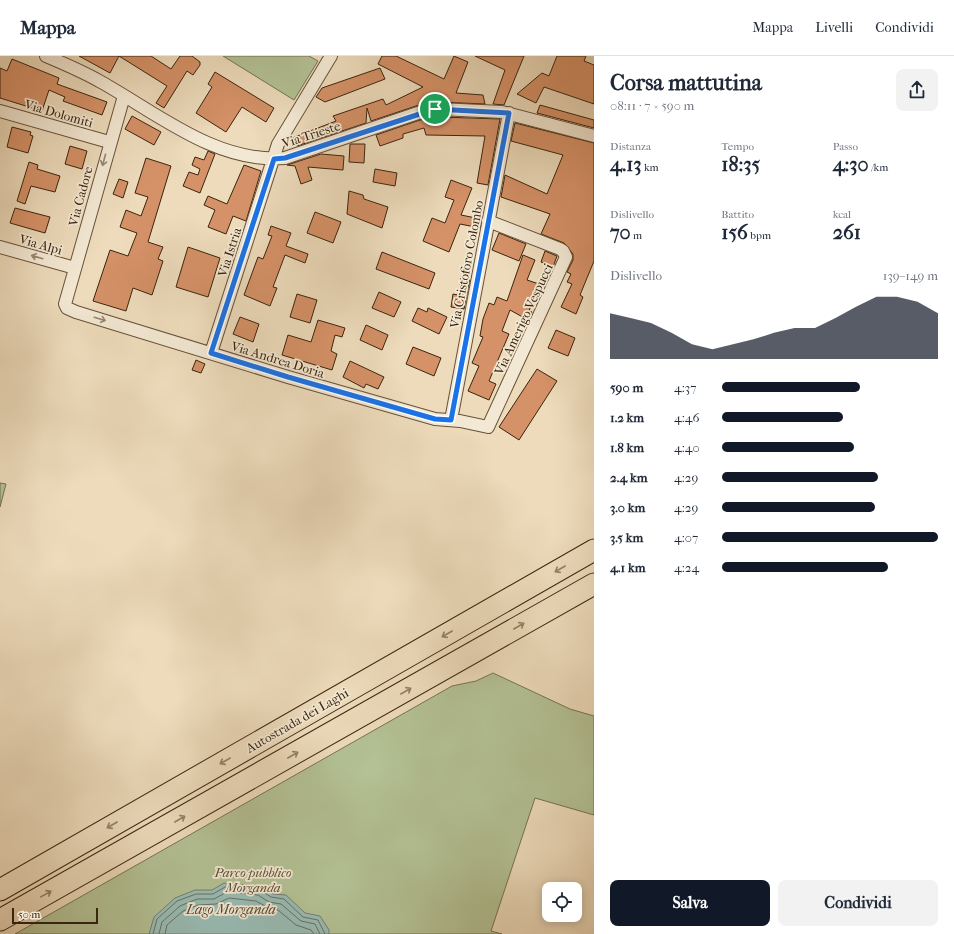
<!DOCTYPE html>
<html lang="it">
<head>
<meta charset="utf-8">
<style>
	:root { --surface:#fff; --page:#f2f2f3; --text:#1f2937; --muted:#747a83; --line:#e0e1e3; --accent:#111827 }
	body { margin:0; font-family:"IM FELL French Canon",serif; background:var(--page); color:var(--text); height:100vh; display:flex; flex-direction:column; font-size:15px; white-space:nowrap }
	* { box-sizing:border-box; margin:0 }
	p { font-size:13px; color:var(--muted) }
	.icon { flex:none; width:22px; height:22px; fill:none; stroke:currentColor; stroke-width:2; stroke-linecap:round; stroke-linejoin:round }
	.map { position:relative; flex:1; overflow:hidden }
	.drawer { display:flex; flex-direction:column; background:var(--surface); width:360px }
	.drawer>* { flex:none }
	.buttons { position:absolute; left:542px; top:826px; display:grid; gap:8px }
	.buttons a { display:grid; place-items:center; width:40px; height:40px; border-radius:8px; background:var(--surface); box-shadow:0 2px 10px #0003; font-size:20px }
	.scale { position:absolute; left:12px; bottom:10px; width:86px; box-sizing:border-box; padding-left:4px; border:2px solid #3a250e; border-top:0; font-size:11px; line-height:14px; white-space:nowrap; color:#3a250e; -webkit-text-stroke:3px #f3e8d3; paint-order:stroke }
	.pin { position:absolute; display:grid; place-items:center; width:34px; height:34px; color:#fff; margin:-17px; border:2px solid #fff; border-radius:50%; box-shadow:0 1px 4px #0007 }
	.round { display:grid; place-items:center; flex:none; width:42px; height:42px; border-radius:8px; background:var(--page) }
	.summary { display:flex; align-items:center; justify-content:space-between; height:68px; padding:0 16px }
	h1 { font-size:22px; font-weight:700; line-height:30px }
	.metrics { display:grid; grid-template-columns:repeat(3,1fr); gap:6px; height:68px; padding:4px 16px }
	.metrics div { display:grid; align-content:center }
	.metrics b { font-size:20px; font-weight:700 }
	.metrics small { font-size:11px; font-weight:400 }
	.metrics p { font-size:11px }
	.chart { height:112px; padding:8px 16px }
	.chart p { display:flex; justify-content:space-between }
	.chart svg { width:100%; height:72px; margin-top:4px; fill:var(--accent); opacity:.7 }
	.cta { display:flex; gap:8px; margin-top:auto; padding:8px 16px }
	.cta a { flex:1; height:46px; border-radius:8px; background:var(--accent); color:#fff; font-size:16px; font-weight:700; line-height:46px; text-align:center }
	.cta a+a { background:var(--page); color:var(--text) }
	ul { padding:0 16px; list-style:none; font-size:13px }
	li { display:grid; grid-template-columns:64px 48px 1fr; align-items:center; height:30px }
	li i { height:10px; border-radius:5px; background:var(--accent) }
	header { display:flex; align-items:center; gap:24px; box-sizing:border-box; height:56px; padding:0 20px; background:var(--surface); border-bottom:1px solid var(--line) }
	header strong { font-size:19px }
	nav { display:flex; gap:22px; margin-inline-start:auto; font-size:14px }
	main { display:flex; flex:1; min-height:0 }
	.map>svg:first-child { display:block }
	.green { fill:#b3c194; stroke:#767351 }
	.water { fill:#99bbb3; stroke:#737f71 }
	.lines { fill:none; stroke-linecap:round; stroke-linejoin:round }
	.shore { stroke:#6a7060; stroke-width:1 }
	.building { fill:#d59167; stroke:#3a250e }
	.minor-casing { stroke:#675239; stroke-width:14 }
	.motorway-casing { stroke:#3a250e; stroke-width:23 }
	.minor { stroke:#f3e8d3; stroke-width:12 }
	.motorway { stroke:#eddbbb; stroke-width:21 }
	.oneway { stroke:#968670 }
	.oneway2 { stroke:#948064 }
	.route-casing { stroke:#fff; stroke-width:8 }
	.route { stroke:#1a73e8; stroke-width:5 }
	.labels { text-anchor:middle; stroke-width:3.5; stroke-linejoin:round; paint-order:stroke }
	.street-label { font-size:13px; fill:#3a250e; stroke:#f3e8d3 }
	.park-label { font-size:13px; font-style:italic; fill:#584c30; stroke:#f3e8d3 }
	.water-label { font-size:14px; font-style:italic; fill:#524a37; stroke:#f3e8d3 }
</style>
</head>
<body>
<header>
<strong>Mappa</strong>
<nav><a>Mappa</a><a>Livelli</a><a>Condividi</a></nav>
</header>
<main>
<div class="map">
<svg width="594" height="878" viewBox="0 0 594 878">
	<rect width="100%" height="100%" fill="#eddbbb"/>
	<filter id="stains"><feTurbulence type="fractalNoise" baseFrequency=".005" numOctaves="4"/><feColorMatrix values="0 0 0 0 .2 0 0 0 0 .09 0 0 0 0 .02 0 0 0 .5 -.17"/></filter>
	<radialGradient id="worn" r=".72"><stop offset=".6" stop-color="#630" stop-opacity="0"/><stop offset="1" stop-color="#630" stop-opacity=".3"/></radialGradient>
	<!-- green -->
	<path class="green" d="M223 0H309L318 5 294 44Z
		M0 427 6 428 0 451Z
		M493 617 570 653 594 660V759L535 742 491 875 502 878H15L452 630 476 625Z"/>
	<!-- water -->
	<path class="water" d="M224 827 260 830 273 838 286 839 305 857 320 860 329 874V878H149L154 861 175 842 195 834H212Z"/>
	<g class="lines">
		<!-- shore -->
		<path class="shore" d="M153 878 157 863 177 845 196 838H213L225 831 260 834 271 841 284 843 303 861 318 864 325 878
			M159 878 162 866 180 850 197 843H214L227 836 258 839 269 846 281 848 301 865 315 868 320 878
			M165 878 167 869 183 855 198 849 216 848 229 842 256 845 267 851 278 854 296 869 311 874 314 878"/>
	</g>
	<!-- building -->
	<path class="building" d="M79 0H151L171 13 180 0H192L200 6V9L193 19 187 15 164 52 156 47 167 30 119 0 110 17Z
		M382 0H396L444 23 454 0 468 6 456 37 483 39 485 48 438 46 416 50 371 65 367 52 366 67 297 90 292 82 336 65 333 60 383 43 386 49 423 31 378 8Z
		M475 0H524L504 49 493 48 505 14Z
		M557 0H586L584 5 594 9V48L544 31 536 47 517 38 542 17 549 20Z
		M12 3 59 22 57 28 107 46 102 59 63 45 65 41 49 34 42 55 0 42V12L7 15Z
		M380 12 385 23 325 46 316 41 322 32Z
		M215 16 274 52 266 66 242 51 226 76 196 57 212 31 208 28Z
		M540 49 594 64V72L537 57Z
		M132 60 161 76 154 89 125 73Z
		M440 61 500 63 488 129 477 127 485 80 426 79 424 72 403 78V82L380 90 376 79 420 64Z
		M515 67 594 87V205L580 239 583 241 576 258 561 251 572 228 567 226 571 218 567 216 573 204V198L564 187 541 178 550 158 501 141 505 119 547 138 563 99 511 85Z
		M12 71 31 76 30 79 33 80 28 97 7 91Z
		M350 88H365L364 107 349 106Z
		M70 90 87 95 82 113 65 108Z
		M208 95 215 98 200 137 183 130 189 116 198 119 200 113 192 109 195 101 204 104Z
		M321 98 344 100 343 114 308 111 312 124 301 128 295 110 287 109Z
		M146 102 171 110 148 186 163 191 158 203 163 205 152 239 133 232 126 255 93 245 110 194 128 200 137 177 120 171 126 154 141 160 148 141 135 137Z
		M29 106 38 109 37 113 60 120 55 136 31 130 25 148 17 145Z
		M244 109 261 115 246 165 233 160 226 178 208 171 215 154 204 149 208 140 227 148Z
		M375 113 397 117 395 130 373 126Z
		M119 123 128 126 123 142 113 138Z
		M451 124 472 132 461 159 481 163 480 172 460 168 449 196 423 185 432 162 445 167 454 144 445 141Z
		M349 135 363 139 364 143 388 151 382 172 347 158Z
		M15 152 50 161 45 177 10 167Z
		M315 156 341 166 333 187 307 177Z
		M271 170 291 177 286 190 308 198 305 207 285 199 273 231 277 232 270 250 244 239 258 201 263 203 272 180 268 179Z
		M499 177 526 188 519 205 492 194Z
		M188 191 220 202 208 241 176 231Z
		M545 195 557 200 553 211 541 206Z
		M382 196 435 217 429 233 376 213Z
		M523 199 535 204 527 224 539 228 529 255 532 256 528 264 510 254 502 275 509 278 489 325 496 328 489 344 468 335 479 310 472 307 483 281 480 280 483 263 489 247 494 249 497 241 507 245Z
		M461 222 470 224 464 253 451 251 453 238 458 239Z
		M379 236 401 246 394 261 372 252Z
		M297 238 317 244 310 267 290 261Z
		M418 252 427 256 428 252 447 261 439 278 412 265Z
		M240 261 259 268 253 286 233 278Z
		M318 264 345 272 342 281 335 279 331 295 337 298 332 314 282 299 288 279 311 286Z
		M366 269 388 279 382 294 360 284Z
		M556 274 575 282 568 300 548 292Z
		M413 291 441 302 434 320 406 308Z
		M196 304 205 308 201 317 192 314Z
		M350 305 384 321 378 333 366 328 364 332 343 321Z
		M537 313 557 325 519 384 499 371Z"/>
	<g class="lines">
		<!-- minor casing -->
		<g class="minor-casing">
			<path id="minor" d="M46 0C65 8 84 16 101 26 157 57 217 108 285 102L418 57 439 53 502 56 594 80
				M124 40 65 248 67 252 76 256 288 321 435 363 460 365 488 371 566 201 563 195 560 193 488 165
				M0 55 109 86
				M0 191 75 212
				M211 297 278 88 331 0
				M451 364 509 57"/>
		</g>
		<!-- motorway casing -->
		<g class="motorway-casing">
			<path id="motorway" d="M0 834 594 494
				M0 864 594 528"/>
		</g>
		<!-- minor -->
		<use href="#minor" class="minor"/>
		<!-- motorway -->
		<use href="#motorway" class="motorway"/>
	</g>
	<!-- one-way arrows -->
	<defs><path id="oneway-shaft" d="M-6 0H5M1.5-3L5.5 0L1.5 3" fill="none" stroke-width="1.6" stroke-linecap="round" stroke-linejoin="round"/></defs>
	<g class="oneway">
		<use href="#oneway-shaft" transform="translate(104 104) rotate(105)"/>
		<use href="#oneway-shaft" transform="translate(37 201) rotate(-164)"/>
		<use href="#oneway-shaft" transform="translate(100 263) rotate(17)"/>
	</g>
	<g class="oneway2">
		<use href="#oneway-shaft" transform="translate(560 513) rotate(150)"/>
		<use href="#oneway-shaft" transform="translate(519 570) rotate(-30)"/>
		<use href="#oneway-shaft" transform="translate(447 578) rotate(150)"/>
		<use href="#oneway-shaft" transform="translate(406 635) rotate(-30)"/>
		<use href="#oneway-shaft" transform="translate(293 699) rotate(-30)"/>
		<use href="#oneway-shaft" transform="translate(225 705) rotate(150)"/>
		<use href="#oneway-shaft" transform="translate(180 763) rotate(-30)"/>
		<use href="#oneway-shaft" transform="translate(112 769) rotate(150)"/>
		<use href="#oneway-shaft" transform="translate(46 838) rotate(-29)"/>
	</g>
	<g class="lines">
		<!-- route casing -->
		<g class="route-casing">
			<path id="route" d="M435 53 509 57 451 364 435 363 288 321 211 297 274 103 285 102Z"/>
		</g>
		<!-- route -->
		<use href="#route" class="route"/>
	</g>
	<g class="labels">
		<!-- street labels -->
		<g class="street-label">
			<text transform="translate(59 57) rotate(16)" y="5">Via Dolomiti</text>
			<text transform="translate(311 78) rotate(-18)" y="5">Via Trieste</text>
			<text transform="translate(80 140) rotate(-75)" y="5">Via Cadore</text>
			<text transform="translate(41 188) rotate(16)" y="5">Via Alpi</text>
			<text transform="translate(229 196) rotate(-72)" y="5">Via Istria</text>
			<text transform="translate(466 208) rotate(-79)" y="5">Via Cristoforo Colombo</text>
			<text transform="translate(523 263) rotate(-65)" y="5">Via Amerigo Vespucci</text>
			<text transform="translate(278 303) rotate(17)" y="5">Via Andrea Doria</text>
			<text transform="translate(297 664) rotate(-30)" y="5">Autostrada dei Laghi</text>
		</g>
		<!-- park labels -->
		<g class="park-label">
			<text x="253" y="821">Parco pubblico<tspan x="253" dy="15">Morganda</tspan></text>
		</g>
		<!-- water labels -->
		<g class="water-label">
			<text x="231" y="858">Lago Morganda</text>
		</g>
	</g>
	<rect width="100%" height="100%" filter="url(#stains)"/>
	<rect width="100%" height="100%" fill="url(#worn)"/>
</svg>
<div class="buttons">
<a><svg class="icon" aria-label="locate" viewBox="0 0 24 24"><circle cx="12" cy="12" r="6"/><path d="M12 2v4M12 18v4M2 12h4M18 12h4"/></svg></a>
</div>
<div class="scale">50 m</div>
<div class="pin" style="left:435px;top:53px;background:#1e9e55"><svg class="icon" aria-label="arrive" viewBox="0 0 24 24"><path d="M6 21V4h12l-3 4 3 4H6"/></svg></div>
</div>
<section class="drawer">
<div class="summary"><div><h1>Corsa mattutina</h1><p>08:11 · 7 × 590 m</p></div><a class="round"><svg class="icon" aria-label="share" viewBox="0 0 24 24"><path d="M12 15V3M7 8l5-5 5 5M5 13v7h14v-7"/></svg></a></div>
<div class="metrics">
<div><p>Distanza</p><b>4.13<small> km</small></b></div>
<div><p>Tempo</p><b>18:35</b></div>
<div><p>Passo</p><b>4:30<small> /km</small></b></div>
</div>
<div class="metrics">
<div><p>Dislivello</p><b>70<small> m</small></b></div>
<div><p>Battito</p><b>156<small> bpm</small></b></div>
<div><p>kcal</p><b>261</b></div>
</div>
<div class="chart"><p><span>Dislivello</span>139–149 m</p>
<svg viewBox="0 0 160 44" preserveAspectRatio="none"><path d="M0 44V16L10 19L20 22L30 28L40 35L50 38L60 35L70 32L80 28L90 25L100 25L110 19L120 12L130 6L140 6L150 9L160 16V44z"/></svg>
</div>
<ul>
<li><b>590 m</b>4:37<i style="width:64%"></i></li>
<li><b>1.2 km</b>4:46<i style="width:56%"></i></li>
<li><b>1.8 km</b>4:40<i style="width:61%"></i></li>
<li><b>2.4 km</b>4:29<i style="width:72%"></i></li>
<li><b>3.0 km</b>4:29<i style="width:71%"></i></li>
<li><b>3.5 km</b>4:07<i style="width:100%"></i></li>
<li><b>4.1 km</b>4:24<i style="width:77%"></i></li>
</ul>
<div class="cta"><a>Salva</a><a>Condividi</a></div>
</section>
</main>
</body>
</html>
